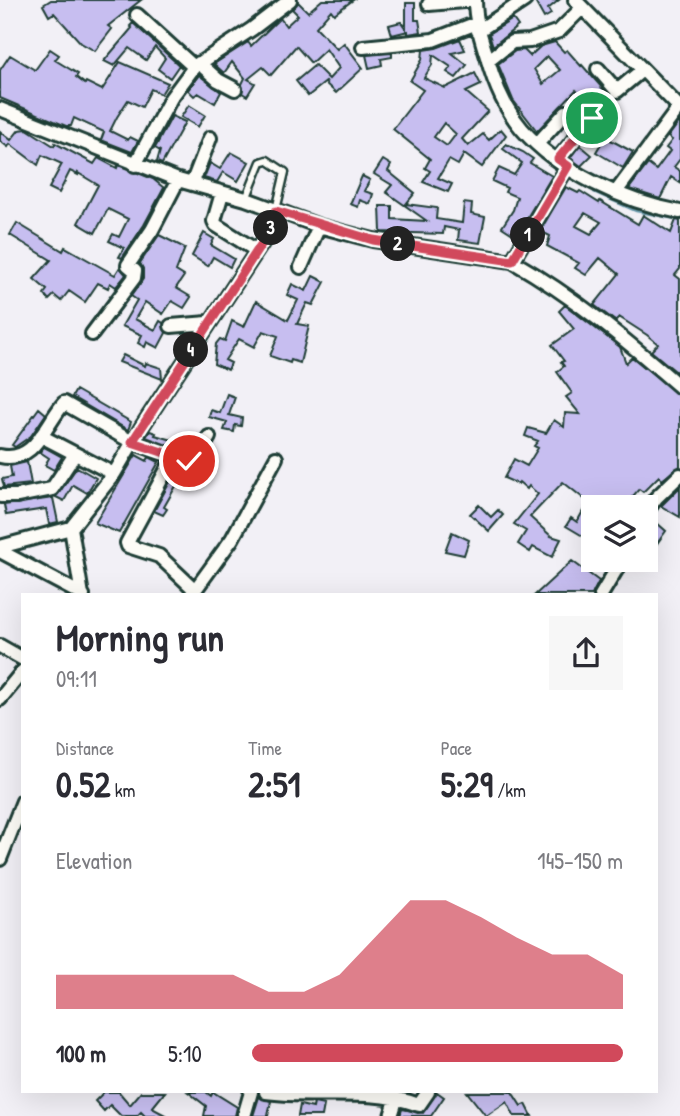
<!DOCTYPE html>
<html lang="en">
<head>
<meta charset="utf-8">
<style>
	:root { --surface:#fff; --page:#f7f7f7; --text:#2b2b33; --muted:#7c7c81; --accent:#d1495b }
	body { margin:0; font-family:"Patrick Hand",sans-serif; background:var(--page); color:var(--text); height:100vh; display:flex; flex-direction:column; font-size:26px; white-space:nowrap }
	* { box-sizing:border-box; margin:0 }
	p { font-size:23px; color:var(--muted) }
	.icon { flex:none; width:38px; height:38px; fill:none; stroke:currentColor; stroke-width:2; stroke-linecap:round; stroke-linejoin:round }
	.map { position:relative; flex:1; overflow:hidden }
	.side { position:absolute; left:21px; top:593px; width:637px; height:500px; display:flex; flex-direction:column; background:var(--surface); border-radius:0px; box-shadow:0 7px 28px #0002 }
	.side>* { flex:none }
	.buttons { position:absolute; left:581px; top:495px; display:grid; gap:14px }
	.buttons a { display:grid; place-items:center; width:77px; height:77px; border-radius:0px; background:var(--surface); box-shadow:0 7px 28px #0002; font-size:35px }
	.pin { position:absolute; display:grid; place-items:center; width:60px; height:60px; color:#fff; margin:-30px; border:4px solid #fff; border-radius:50%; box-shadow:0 2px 7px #0007 }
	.km { position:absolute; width:35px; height:35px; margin:-18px; border-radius:50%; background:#222; color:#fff; font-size:19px; line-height:35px; text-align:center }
	.round { display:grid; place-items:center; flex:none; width:74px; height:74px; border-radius:0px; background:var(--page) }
	.headline { display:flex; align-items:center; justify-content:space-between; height:119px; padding:0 35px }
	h1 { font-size:38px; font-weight:700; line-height:52px }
	.stats { display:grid; grid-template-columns:repeat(3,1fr); gap:10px; height:119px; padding:7px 35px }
	.stats div { display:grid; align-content:center }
	.stats b { font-size:35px; font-weight:700 }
	.stats small { font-size:19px; font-weight:400 }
	.stats p { font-size:19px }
	.chart { height:196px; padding:14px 35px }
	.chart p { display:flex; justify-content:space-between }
	.chart svg { width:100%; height:126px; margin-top:7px; fill:var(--accent); opacity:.7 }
	ul { padding:0 35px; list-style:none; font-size:23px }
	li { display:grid; grid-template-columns:112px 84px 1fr; align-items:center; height:52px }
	li i { height:18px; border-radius:9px; background:var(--accent) }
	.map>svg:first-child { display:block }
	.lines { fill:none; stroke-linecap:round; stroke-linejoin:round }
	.stream { stroke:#6999ac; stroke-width:2.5 }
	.building { fill:#c7bef0; stroke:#1f3d34; stroke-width:2; fill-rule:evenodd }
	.service-casing { stroke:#1f3d34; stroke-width:11 }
	.minor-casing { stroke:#1f3d34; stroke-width:18 }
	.service { stroke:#fdfcf7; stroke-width:6 }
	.minor { stroke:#fdfcf7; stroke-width:12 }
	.route-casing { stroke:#fff; stroke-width:14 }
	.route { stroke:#d1495b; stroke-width:9 }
</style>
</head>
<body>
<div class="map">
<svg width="680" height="1116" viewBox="0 0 680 1116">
	<rect width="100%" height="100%" fill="#f2f0f6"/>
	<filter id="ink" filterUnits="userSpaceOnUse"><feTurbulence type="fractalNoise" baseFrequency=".0143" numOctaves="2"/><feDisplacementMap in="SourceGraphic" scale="14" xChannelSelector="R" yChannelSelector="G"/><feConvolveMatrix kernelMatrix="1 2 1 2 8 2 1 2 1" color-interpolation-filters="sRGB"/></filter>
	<g filter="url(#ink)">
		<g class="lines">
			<!-- stream -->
			<path class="stream" d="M594 192 636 211 680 220"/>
		</g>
		<!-- building -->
		<path class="building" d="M51 0H141L108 26 112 29 95 51 81 43 54 13 49 16 43 5Z
			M322 0H353L334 14 331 10 316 27 337 49 344 43 363 68 336 93 325 83 327 81 308 96 296 81 315 65 329 79 339 68 326 49 311 63 296 46 271 75 263 67 248 79 255 83 247 96 242 93V84L245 78 232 62 224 73 214 64 248 42 251 46 280 18 286 26 298 15 292 9 298 2 308 12Z
			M534 0H559L548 9 551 14 544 18Z
			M406 3H415V20H419L421 32 408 34V31L392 35 389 25 401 22 406 29Z
			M513 19 518 26 493 46 489 34Z
			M133 23 182 68 179 65 170 78 158 69 165 58 155 47 146 60 129 48 114 66 104 61 132 28 130 26Z
			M460 39 465 50 452 53 467 65 456 78 447 72 451 67 433 55 432 65 424 78 445 88 475 73 481 85 466 92 488 111 462 139 468 146 483 134 489 140 501 129 506 135 482 167 464 154 458 165 449 160 438 178 452 184 448 192 423 182 430 171 425 168 430 159 393 129 423 90 410 81 422 60 423 50 436 48ZM444 123 456 134 447 146 434 137Z
			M555 42 564 52 567 50 581 66 582 65 611 98 597 102 593 98 589 103 576 90 537 131 513 100 498 64 515 51 524 50 530 56 541 46ZM547 56 560 70 543 84 534 69Z
			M50 49 59 55 55 60 78 74 76 77 85 84 86 82 102 90 120 62 168 83 161 94 151 89 142 107 128 100 117 117 110 131 128 140 130 137 138 141 132 152 101 140 104 132 74 118 71 126H66L0 98V70L10 55 35 70Z
			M392 53V57L381 59 382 65 369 68 366 55Z
			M199 75 221 92 215 103 198 93 194 96 188 90Z
			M189 105 205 115 198 127 181 117Z
			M172 116 185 122 162 164 157 162 160 151 155 148Z
			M680 121V159L674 167 680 171V183L671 177 660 199 629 189 648 164 656 170 670 151 666 148 672 140 668 137Z
			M27 129 54 146 55 143 94 164 98 158 117 168 118 165 153 179 164 188 144 225 122 258 119 257 124 248 109 241 113 234 119 237 128 219 108 209 95 233 78 223 98 185 78 173V175L70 171 59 193 49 188 62 164 42 155 38 165 10 144 8 147 0 141V131L11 140 19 130Z
			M605 137 633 152 623 168 596 152Z
			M506 144 523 152 533 159 530 163 552 176 516 236 502 227 513 210 517 197 505 192 507 188 492 181 499 168 514 175 522 163 503 149Z
			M580 145 592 155 581 166 570 158Z
			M231 152 249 162 238 181 223 172 217 182 204 178 210 163 220 169Z
			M383 160 391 165 388 171 415 193 406 204 437 208 436 219 462 223 464 203 472 204 471 214 485 217 480 243 458 240 459 230 444 227 443 234 381 232 380 206H392V219L427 221 386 192 392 185 374 174Z
			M362 176 370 180 364 191 373 194 370 204 360 200 358 207 350 204Z
			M566 187 578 193 580 191 599 203 600 201 638 224 643 215 671 233 676 220 680 221V269L675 275 680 279V375L651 351 658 344 647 335 619 317 615 321 594 305 619 274 600 258 586 275 575 268 579 263 547 246 550 236 540 231ZM585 213 601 222 591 234 576 226Z
			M17 223 63 251 65 247 115 275 120 267 126 275 116 287 110 283 108 288 98 283 85 302 69 291 61 301 54 295 49 300 44 294 47 290 34 279 51 260 10 235Z
			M204 233 214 239 211 245 234 259 230 267 213 257 208 266 192 256Z
			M159 235 185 248 176 271 184 276 176 288 191 297 184 308 172 301 163 314 145 302 135 319 155 330 160 321 163 323 166 333 158 348 147 342 145 347 138 343 142 335 122 326 137 300 131 296 143 279V269L140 263Z
			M313 276 325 282 313 305 307 303 297 324 309 326 300 363 291 360 290 363 270 356 278 336 263 331 254 347 239 339 225 360 231 363 228 370 214 364 216 344 220 339 225 341 232 321 244 327 256 301 288 320 298 300 287 295 292 284 306 291Z
			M565 305 620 347 626 363 632 357 680 396V466L662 480 659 476 643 492 639 489 628 502 634 508H593V542L566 526 571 518 577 522 588 502 563 482 530 517 551 536 561 539 552 557 533 547 530 552 518 544 526 531 514 524 538 494 529 486 527 489 519 482 518 484 504 478 514 459 527 466 538 448 534 446 538 441 525 436 528 428 546 433 554 420 564 427 565 413 580 414 566 397 572 393 557 372 564 366 561 362 564 361 552 345 574 329 559 311Z
			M123 355 145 366 146 363 161 368 162 379 119 362Z
			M76 390 131 422 128 430 72 397Z
			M227 394 235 397 229 415 242 418 241 426 235 425 234 432 224 430 227 422 209 417 211 410 220 413Z
			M39 408 46 414 31 436 15 447 12 445Z
			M150 431 156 433 155 435 194 446 188 453 146 437Z
			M44 447 62 457 54 470 45 465 49 458 40 452Z
			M136 455 147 461 149 457 159 462 119 533 95 523Z
			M27 462 31 484 4 487 2 479 12 477 10 466Z
			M77 467 96 478 87 493 73 485 64 501 56 497Z
			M177 469 184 472 164 507 167 509 163 515 154 511Z
			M680 487V517L661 506Z
			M53 498 58 522 49 524 46 509 6 515 4 505Z
			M479 505 491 517 498 510 503 515 489 531 470 514Z
			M657 523 666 531 646 559V535Z
			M452 532 469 540 464 555 445 551Z
			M572 561 599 581 592 595H535Z
			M104 1092H119L130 1105 141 1092H165L152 1108 167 1116H145L141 1112 137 1116H121L110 1105 104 1111 95 1101Z
			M188 1092H206L211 1096 213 1092 237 1107 235 1116H204L206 1106Z
			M437 1092 444 1097 431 1116H400L402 1109 423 1113Z
			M467 1092H512L521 1106 526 1104 532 1116H514L507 1102 486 1116Z
			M259 1097 271 1101 268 1116H253Z
			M314 1103 324 1105 322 1116H298L300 1105 313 1108Z"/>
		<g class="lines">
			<!-- service casing -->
			<g class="service-casing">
				<path id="service" d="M246 199 261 162 267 160 285 172 276 210"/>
			</g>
			<!-- minor casing -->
			<g class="minor-casing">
				<path id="minor" d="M575 0 679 107
					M429 4 475 0C475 20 481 38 487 57 494 83 504 108 522 129 559 172 625 202 680 212
					M137 15 194 67
					M478 31 525 0
					M363 47 433 40 477 23
					M488 61 512 42 530 41 559 31 582 8
					M199 63 218 80 235 89
					M598 69 617 91 641 71
					M0 109 178 180 246 199 319 226 373 240 512 261
					M538 143 566 112
					M558 159 585 126 605 107
					M135 165 171 98 194 67 252 29 290 0
					M568 166 512 261C576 298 625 339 680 387
					M192 184 210 138
					M616 192 680 106
					M222 193 214 221 216 225 257 251
					M301 267 319 226
					M171 326 208 323
					M92 334 134 278 135 271 128 265 152 230 178 180
					M41 436 114 474
					M0 456C35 464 45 425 64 403L132 442 189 462 197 458 209 437
					M173 458 127 543 128 546 159 556 195 590 191 595
					M0 496H17L52 489 75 454
					M646 512 656 498 680 475
					M71 528 82 595
					M0 547 71 528 114 474 141 428 270 231 276 210
					M0 551 83 595
					M195 590 232 539 276 458
					M601 595 622 560
					M0 646 23 659
					M0 699 23 671
					M0 859 23 801
					M266 1092C317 1099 371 1087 419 1105L428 1092
					M244 1116 251 1092
					M391 1116 396 1100"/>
			</g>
			<!-- service -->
			<use href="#service" class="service"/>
			<!-- minor -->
			<use href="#minor" class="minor"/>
		</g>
	</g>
	<g class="lines" filter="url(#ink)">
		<!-- route casing -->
		<g class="route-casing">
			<path id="route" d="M189 461 132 442 270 231 276 211 373 240 512 261 568 166 558 159 592 118"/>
		</g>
		<!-- route -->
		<use href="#route" class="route"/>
	</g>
</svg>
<div class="buttons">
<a><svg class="icon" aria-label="layers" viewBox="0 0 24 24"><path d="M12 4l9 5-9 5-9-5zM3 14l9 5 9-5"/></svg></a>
</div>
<div class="pin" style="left:592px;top:118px;background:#1e9e55"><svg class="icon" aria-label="arrive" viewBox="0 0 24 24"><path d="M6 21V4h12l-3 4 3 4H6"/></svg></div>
<div class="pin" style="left:189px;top:461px;background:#d93025"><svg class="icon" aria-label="check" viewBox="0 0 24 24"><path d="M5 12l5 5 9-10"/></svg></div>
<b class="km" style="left:528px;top:235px">1</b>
<b class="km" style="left:398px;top:244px">2</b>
<b class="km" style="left:271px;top:228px">3</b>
<b class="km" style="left:191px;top:350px">4</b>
<section class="side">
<div class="headline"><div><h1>Morning run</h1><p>09:11</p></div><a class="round"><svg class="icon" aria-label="share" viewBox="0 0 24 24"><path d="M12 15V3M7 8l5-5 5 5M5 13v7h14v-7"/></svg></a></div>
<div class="stats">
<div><p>Distance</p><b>0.52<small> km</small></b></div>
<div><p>Time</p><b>2:51</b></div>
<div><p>Pace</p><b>5:29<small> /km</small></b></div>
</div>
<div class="chart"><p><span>Elevation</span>145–150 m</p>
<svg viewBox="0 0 160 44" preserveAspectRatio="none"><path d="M0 44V32L10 32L20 32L30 32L40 32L50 32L60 38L70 38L80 32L90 19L100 6L110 6L120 12L130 19L140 25L150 25L160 32V44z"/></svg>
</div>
<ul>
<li><b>100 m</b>5:10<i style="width:100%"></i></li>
</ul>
</section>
</div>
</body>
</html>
